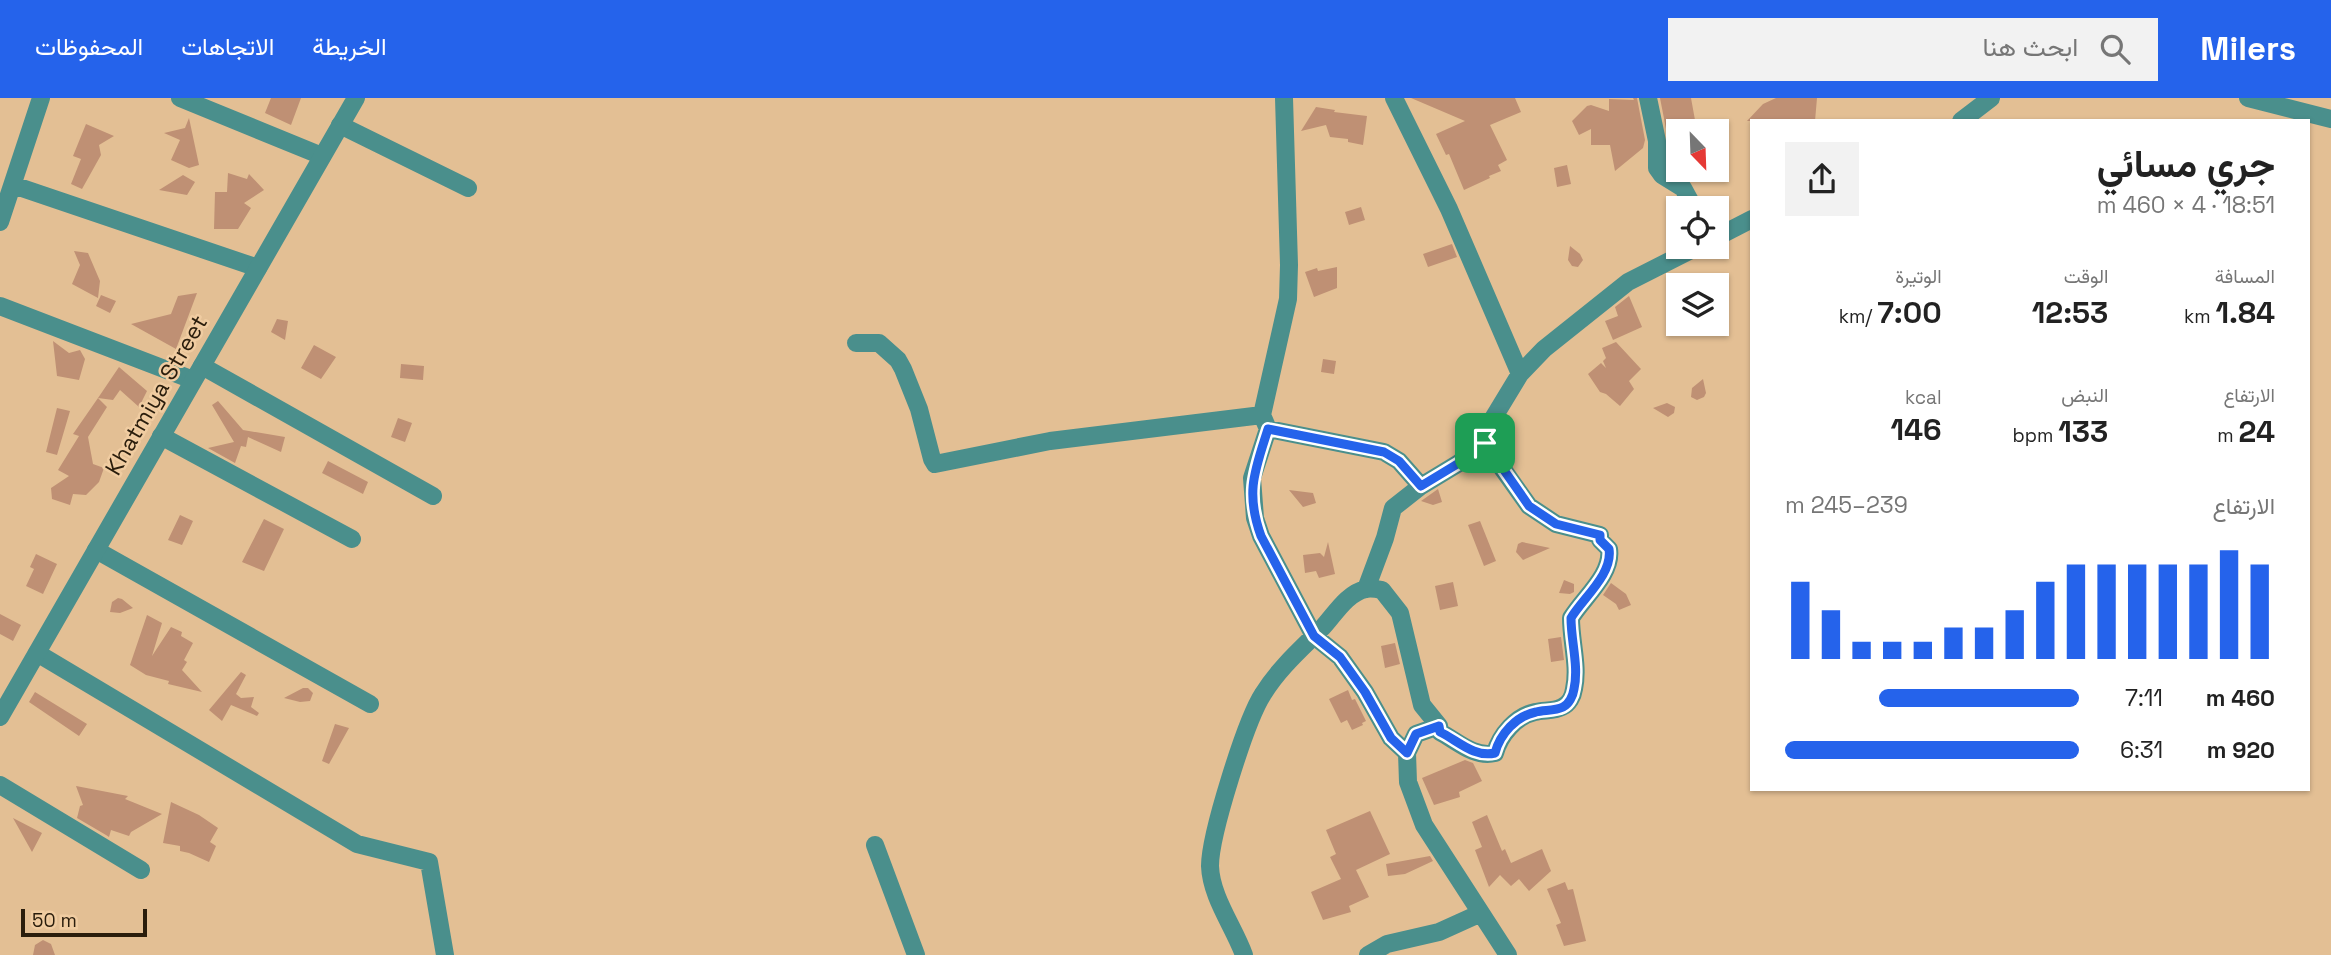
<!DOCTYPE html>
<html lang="ar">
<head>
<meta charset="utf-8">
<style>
	:root { --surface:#fff; --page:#f2f2f2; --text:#222; --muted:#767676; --accent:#2563eb }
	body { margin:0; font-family:"Space Grotesk",Vazirmatn,sans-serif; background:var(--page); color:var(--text); direction:rtl; height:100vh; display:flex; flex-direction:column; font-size:26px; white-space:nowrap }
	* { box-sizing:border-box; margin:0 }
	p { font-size:23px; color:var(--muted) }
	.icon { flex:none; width:38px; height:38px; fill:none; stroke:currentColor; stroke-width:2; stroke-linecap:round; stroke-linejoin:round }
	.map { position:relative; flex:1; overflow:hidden; direction:ltr }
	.side { position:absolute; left:1750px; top:21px; width:560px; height:672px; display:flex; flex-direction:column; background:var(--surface); border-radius:0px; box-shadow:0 2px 5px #0004; direction:rtl }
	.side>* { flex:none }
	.needle { width:46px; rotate:157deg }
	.controls { position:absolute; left:1666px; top:21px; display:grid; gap:14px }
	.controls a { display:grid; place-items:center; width:63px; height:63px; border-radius:0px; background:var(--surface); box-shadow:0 2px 5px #0004; font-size:35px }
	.scale { position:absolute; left:21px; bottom:18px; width:126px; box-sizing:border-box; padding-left:7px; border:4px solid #2a1d0c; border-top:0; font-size:19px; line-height:24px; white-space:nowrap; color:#2a1d0c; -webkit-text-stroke:5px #f0cca1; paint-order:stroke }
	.pin { position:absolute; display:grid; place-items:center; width:60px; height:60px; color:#fff; margin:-30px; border-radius:14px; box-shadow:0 4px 10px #0006 }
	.round { display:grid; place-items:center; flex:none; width:74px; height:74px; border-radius:0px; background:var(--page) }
	.overview { display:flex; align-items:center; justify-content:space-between; height:119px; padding:0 35px }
	h1 { font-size:38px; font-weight:700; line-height:52px }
	.metrics { display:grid; grid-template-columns:repeat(3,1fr); gap:10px; height:119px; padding:7px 35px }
	.metrics div { display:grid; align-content:center }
	.metrics b { font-size:30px; font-weight:700 }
	.metrics small { font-size:19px; font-weight:400 }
	.metrics p { font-size:19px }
	.chart { height:196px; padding:14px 35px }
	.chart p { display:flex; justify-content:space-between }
	.chart svg { width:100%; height:126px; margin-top:7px; stroke:var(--accent); stroke-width:6 }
	ul { padding:0 35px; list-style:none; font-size:23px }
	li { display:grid; grid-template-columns:112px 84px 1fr; align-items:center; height:52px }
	li i { height:18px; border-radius:9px; background:var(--accent) }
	header { display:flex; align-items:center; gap:42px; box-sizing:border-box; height:98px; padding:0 35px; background:var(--accent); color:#fff }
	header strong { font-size:33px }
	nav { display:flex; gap:38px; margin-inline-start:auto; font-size:24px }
	.search { width:490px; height:63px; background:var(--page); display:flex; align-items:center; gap:18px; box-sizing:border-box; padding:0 24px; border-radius:0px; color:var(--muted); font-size:26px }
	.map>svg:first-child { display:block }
	.building { fill:#bf9074 }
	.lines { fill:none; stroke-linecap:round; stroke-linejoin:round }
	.minor { stroke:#4a8f8c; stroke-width:18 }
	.tertiary { stroke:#4a8f8c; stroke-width:18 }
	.route-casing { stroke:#fff; stroke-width:14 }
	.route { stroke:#2563eb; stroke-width:9 }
	.labels { text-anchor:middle; stroke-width:5; stroke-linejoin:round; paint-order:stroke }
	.street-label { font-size:23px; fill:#2a1d0c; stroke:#f0cca1 }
</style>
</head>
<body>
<header>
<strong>Milers</strong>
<div class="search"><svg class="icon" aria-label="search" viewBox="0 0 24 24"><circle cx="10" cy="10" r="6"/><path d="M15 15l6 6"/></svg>ابحث هنا</div>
<nav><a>الخريطة</a><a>الاتجاهات</a><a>المحفوظات</a></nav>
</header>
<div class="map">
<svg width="2331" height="857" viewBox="0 0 2331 857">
	<rect width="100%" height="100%" fill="#e3bf94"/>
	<!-- building -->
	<path class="building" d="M271 0H301L291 27 265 15Z
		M1411 0H1515L1521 14 1490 27 1507 62 1498 67 1501 73 1489 78 1490 80 1464 92 1449 56 1446 57 1436 36 1465 23Z
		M1633 0H1637L1645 42 1643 50 1615 73 1610 47H1591V31L1579 37 1572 23 1587 8 1591 7 1609 13V1L1634 2Z
		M1660 0H1691L1697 33H1678V42L1674 43 1668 41Z
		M1776 0H1817L1815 23H1747L1763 6Z
		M1316 9 1335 12 1334 14 1367 18 1363 47 1348 44V41L1330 39 1326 27 1301 33Z
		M189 20 199 67 189 70 171 62 180 42 164 35 185 30Z
		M86 26 114 38 99 47 101 57 82 91 71 86 81 61 73 58Z
		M1567 67 1571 86 1557 89 1554 70Z
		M228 75 247 81 249 76 264 92 244 105 251 110 238 131H214L215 94H227Z
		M183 77 195 84 187 97 159 92Z
		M1361 109 1365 122 1349 127 1345 114Z
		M1452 146 1457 159 1428 169 1423 156Z
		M1570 148 1580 156 1583 162 1578 169 1572 168 1568 162Z
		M74 153 88 155 100 183 98 200 72 186 80 167Z
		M1337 169V190L1314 199 1305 174 1317 170 1318 173Z
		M197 195 176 251 131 226 171 216 178 198Z
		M101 197 116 203 110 215 96 208Z
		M1629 198 1642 229 1613 242 1605 223 1618 218 1615 209Z
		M277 221 288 223 285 242 271 234Z
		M53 243 69 255 80 252 85 261 79 282 57 278Z
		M1616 244 1641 271 1629 283 1634 291 1620 308 1606 296 1600 294 1588 276 1601 265 1606 270 1603 263 1606 260 1602 250Z
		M314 247 336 259 321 281 301 270Z
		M1323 261 1336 263 1334 276 1321 274Z
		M401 266 424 268 423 282 400 280Z
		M119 269 147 293 139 309 120 292 113 302 98 300Z
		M1703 281 1706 295 1704 299 1697 302 1691 299 1692 290Z
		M98 300 107 309 88 339 93 366 104 370 99 384 86 397 73 396 70 407 52 401 51 390 69 378 58 372 79 338 73 336Z
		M218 303 243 332 285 339 281 354 248 339 246 349 241 348 235 365 208 350 234 344 212 307Z
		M1667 305 1675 309 1674 315 1668 319 1653 310Z
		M57 310 70 313 57 357 46 354Z
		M398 320 412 325 405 344 391 339Z
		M328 363 368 384 363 396 322 375Z
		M1438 391 1442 404 1433 407 1421 403Z
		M1289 392 1313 395 1316 405 1303 409Z
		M180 417 193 423 182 447 168 442Z
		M264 421 284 431 264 473 242 464Z
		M1480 423 1496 463 1484 468 1468 427Z
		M1328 444 1335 476 1319 480 1316 473 1305 475 1303 457 1320 455 1324 459Z
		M1522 444 1550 450 1523 462 1516 454 1518 446Z
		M36 456 57 466 43 496 26 488 34 471 30 469Z
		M1564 482 1574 486V494L1570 496 1559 495Z
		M1453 484 1458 508 1440 512 1435 488Z
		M1611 485 1626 496 1631 507 1619 512 1616 506 1603 497Z
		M118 500 122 501 133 510 120 515 110 514 112 504Z
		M0 516 21 527 13 543 0 536Z
		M147 517 162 525 152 558 171 529 182 534 181 538 193 545 184 562 187 564 182 572 202 594 168 586 169 583 146 577 130 567Z
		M1561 539 1564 562 1551 564 1548 541Z
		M1395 545 1400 566 1385 570 1381 548Z
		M241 574 246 577 236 596 241 600 254 599 251 609 259 615 257 618 231 607 222 623 209 612Z
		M303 590H308L313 595 310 603 300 604 284 600Z
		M1348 592 1352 602 1355 601 1366 623 1362 625 1363 627 1352 632 1347 622 1341 625 1329 601Z
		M35 594 87 626 79 638 29 604Z
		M335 626 349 630 329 666 322 663Z
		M1465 662 1473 665 1482 683 1459 694 1460 699 1434 707 1422 680Z
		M76 688 128 698 125 701 162 716 131 734 129 738 111 732 109 739 106 737 77 720 80 708 83 707Z
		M171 704 199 717 218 730 210 744 216 748 209 764 189 755 180 753V748L163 745Z
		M1370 713 1390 756 1356 772 1369 799 1349 808 1351 814 1323 822 1311 794 1341 781 1330 759 1336 756 1326 732Z
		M1487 717 1502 753 1505 751 1511 765 1542 751 1551 773 1529 793 1519 781 1511 788 1500 777 1489 789 1475 752 1482 749 1472 724Z
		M13 720 42 735 32 754Z
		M1430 758 1433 763 1405 776 1388 778 1386 766Z
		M1565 784 1568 792 1573 791 1586 843 1564 848 1556 827 1561 825 1547 791Z
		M43 842 51 846 55 857H33L35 847Z"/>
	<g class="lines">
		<!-- minor -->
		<path class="minor" d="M180 0 322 58
			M1284 0 1289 167 1288 201 1262 317 1268 331 1252 380 1255 420 1261 438 1314 538 1340 559 1365 594 1391 640 1407 655 1408 684 1424 727 1508 857
			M1394 0 1449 111 1520 276
			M1648 0 1657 43V70L1662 77 1683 90 1694 110
			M2248 0 2331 21
			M1961 23 1991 0
			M340 27 468 90
			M13 87 258 170
			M0 124 41 0
			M1717 139 1752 121
			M0 208 193 282
			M856 245H879L898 262 903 271 919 311 932 361 935 366 1050 343 1262 317
			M202 268 433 398
			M1268 331 1384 354 1399 363 1421 388
			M161 338 352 441
			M96 452 370 606
			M1366 491 1385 440 1393 410 1421 388 1459 365 1485 345
			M37 555 357 746 429 764 445 857
			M1407 655 1416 636 1439 628 1440 634C1457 643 1474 660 1495 655 1500 637 1516 618 1535 614 1544 612 1555 613 1562 609 1569 606 1573 598 1574 591 1579 568 1571 544 1571 520 1583 500 1613 476 1609 451L1600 442V437L1556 426 1529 408 1502 370 1483 337 1520 276 1544 251 1628 184 1697 149
			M0 687 141 772
			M875 747 916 857
			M1244 857C1234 829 1211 799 1210 768 1210 737 1246 622 1263 596 1279 570 1301 551 1323 529 1335 516 1347 495 1366 491 1370 490 1377 491 1382 492L1400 515 1422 607 1439 628
			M1368 857 1387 846 1439 834 1481 815"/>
		<!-- tertiary -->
		<path class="tertiary" d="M0 619 356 0"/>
	</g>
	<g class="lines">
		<!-- route casing -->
		<g class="route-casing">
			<path id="route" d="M1268 331 1384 354 1399 363 1421 388 1459 365 1485 345 1529 408 1556 426 1600 437V442L1609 451C1613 476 1583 500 1571 520 1571 544 1579 568 1574 591 1573 598 1569 606 1563 609 1555 613 1544 612 1536 614 1516 618 1500 636 1495 655 1474 660 1457 642 1440 634L1439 628 1416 636 1407 655 1391 640 1365 594 1340 559 1314 538 1261 438C1245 394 1255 372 1268 331Z"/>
		</g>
		<!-- route -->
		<use href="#route" class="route"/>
	</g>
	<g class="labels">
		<!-- street labels -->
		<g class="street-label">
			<text transform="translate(156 297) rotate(-60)" y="8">Khatmiya Street</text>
		</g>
	</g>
</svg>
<div class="controls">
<a><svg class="needle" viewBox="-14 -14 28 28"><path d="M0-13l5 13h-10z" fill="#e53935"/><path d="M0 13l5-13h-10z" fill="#767676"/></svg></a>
<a><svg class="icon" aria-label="locate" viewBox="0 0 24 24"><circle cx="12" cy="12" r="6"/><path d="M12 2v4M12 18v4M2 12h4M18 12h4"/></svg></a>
<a><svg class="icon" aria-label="layers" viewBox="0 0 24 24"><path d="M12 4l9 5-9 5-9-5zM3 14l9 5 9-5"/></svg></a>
</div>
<div class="scale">50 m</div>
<div class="pin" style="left:1485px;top:345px;background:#1e9e55"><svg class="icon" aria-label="arrive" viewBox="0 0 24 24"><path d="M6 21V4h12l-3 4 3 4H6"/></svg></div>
<section class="side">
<div class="overview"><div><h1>جري مسائي</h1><p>18:51 · 4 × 460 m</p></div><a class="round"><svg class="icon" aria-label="share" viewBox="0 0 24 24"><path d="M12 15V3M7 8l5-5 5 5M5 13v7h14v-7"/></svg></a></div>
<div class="metrics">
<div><p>المسافة</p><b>1.84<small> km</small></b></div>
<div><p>الوقت</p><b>12:53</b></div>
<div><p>الوتيرة</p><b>7:00<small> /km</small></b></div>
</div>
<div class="metrics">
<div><p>الارتفاع</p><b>24<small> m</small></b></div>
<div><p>النبض</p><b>133<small> bpm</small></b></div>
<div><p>kcal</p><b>146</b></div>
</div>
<div class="chart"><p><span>الارتفاع</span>239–245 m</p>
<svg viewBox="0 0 160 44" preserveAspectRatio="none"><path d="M5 44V17M15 44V27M25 44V38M35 44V38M45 44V38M55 44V33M65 44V33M75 44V27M85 44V17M95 44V11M105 44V11M115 44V11M125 44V11M135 44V11M145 44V6M155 44V11"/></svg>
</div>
<ul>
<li><b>460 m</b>7:11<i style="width:68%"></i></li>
<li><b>920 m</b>6:31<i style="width:100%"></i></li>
</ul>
</section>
</div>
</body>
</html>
